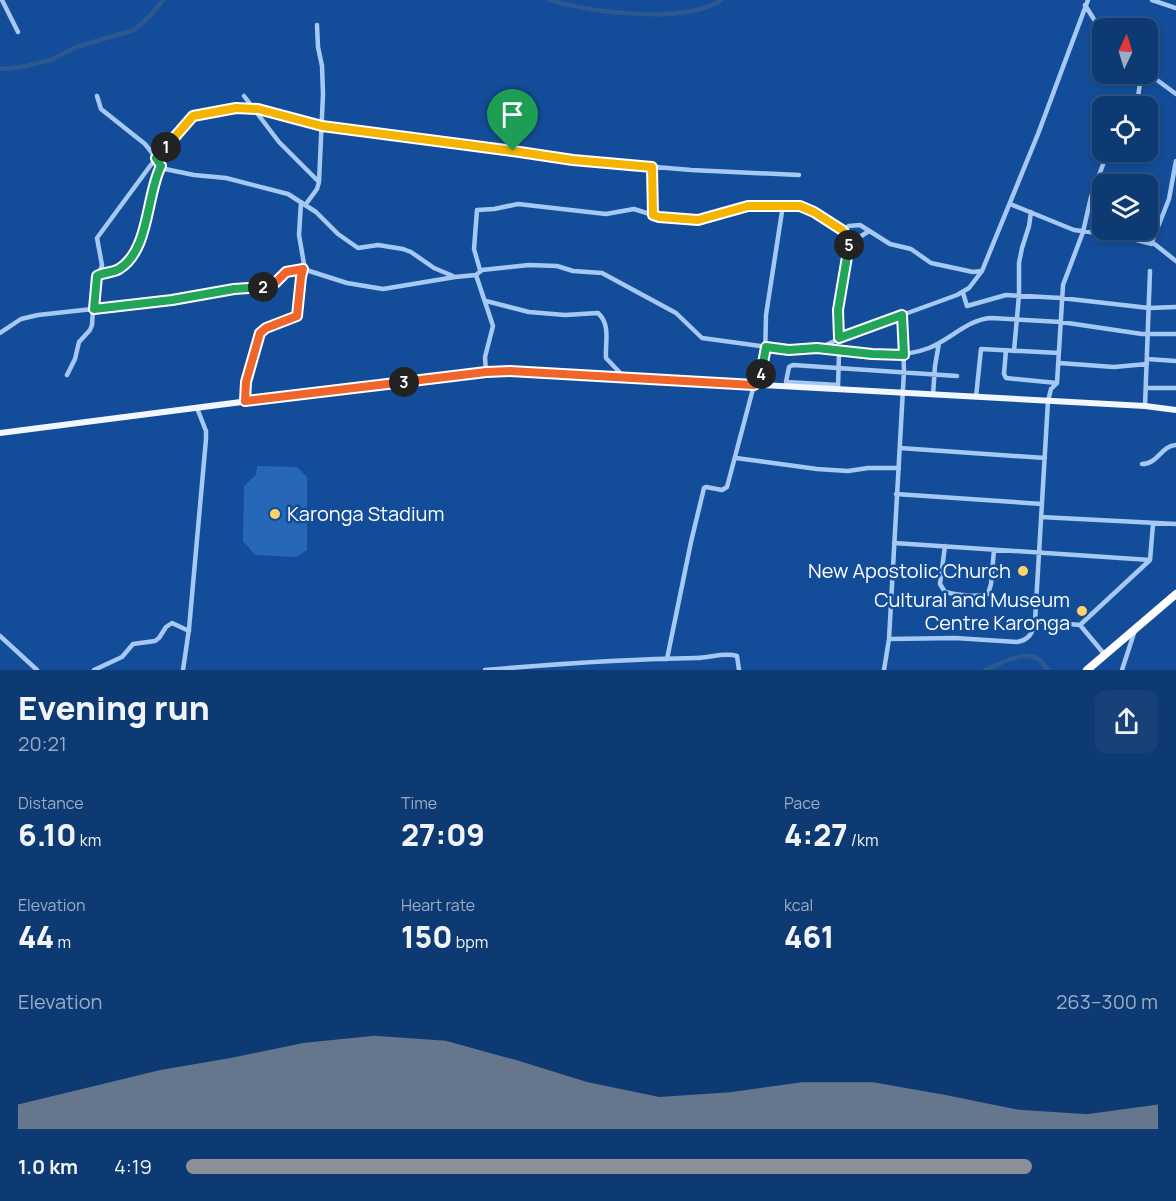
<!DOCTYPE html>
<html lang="en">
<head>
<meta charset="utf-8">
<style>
	:root { --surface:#0e3a73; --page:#174178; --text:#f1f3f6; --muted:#9badc4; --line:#2e5485; --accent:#8c9099 }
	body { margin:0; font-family:Manrope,sans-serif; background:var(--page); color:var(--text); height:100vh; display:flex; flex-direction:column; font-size:22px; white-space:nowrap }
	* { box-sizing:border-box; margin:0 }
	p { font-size:20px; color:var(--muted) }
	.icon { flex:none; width:33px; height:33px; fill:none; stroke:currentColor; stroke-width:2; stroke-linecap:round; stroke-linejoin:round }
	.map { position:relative; height:670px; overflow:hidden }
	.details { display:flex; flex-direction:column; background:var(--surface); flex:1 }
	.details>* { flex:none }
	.needle { width:39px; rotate:4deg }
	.fabs { position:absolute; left:1092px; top:18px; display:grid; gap:12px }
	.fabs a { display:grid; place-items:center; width:66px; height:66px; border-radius:12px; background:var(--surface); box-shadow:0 3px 9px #0003,0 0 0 2px var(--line); font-size:30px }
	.pin { position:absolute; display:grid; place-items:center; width:51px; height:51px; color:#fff; margin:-62px -26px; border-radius:50% 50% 50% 0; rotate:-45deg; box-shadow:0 0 6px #0007 }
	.pin .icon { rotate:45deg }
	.km { position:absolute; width:30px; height:30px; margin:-15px; border-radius:50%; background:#222; color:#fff; font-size:16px; line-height:30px; text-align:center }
	.round { display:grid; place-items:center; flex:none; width:63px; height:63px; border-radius:12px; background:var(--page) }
	.overview { display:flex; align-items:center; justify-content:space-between; height:102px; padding:0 18px }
	h1 { font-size:33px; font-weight:800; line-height:45px }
	.figures { display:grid; grid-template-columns:repeat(3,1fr); gap:9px; height:102px; padding:6px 18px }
	.figures div { display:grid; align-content:center }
	.figures b { font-size:30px; font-weight:800 }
	.figures small { font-size:16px; font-weight:400 }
	.figures p { font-size:16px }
	.chart { height:168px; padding:12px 18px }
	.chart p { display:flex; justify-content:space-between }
	.chart svg { width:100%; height:108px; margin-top:6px; fill:var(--accent); opacity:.7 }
	ul { padding:0 18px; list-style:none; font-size:20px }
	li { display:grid; grid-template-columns:96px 72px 1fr; align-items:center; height:45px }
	li i { height:15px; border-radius:8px; background:var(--accent) }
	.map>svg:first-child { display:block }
	.green { fill:#2667b7 }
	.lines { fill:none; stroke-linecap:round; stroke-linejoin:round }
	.river { stroke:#2c5890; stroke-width:4.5 }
	.minor { stroke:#a5c9f3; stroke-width:4.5 }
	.major { stroke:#f2f7ff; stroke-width:6 }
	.highway { stroke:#fff; stroke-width:8 }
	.split-1-casing { stroke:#fff; stroke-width:12 }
	.split-2-casing { stroke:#fff; stroke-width:12 }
	.split-3-casing { stroke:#fff; stroke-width:12 }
	.split-4-casing { stroke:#fff; stroke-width:12 }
	.split-5-casing { stroke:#fff; stroke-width:12 }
	.split-6-casing { stroke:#fff; stroke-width:12 }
	.split-1 { stroke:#f5b400; stroke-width:8 }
	.split-2 { stroke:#22a559; stroke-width:8 }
	.split-3 { stroke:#f0652b; stroke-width:8 }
	.split-4 { stroke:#f0652b; stroke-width:8 }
	.split-5 { stroke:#22a559; stroke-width:8 }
	.split-6 { stroke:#f5b400; stroke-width:8 }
	.poi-dot { fill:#ffd368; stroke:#134d99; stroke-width:2 }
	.labels { text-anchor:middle; stroke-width:5; stroke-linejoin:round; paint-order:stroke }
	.poi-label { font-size:20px; fill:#fff; stroke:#134d99; text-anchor:end }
</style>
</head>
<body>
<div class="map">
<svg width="1176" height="670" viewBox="0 0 1176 670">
	<rect width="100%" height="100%" fill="#134d99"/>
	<!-- green -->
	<path class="green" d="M257 466 297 467 307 477V550L296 557 255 555 243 541 244 486 256 475Z"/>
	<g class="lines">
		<!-- river -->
		<path class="river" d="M549 0C591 12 683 25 721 0
			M0 69 21 67 51 60 76 47 134 30 150 16 163 0
			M985 670C999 664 1023 650 1038 659 1042 661 1045 667 1048 670"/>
		<!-- minor -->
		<path class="minor" d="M2 0 18 32
			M1152 0 1176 8
			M1085 5 1095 21 1111 28
			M317 25 318 47 322 66 323 94 319 182
			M1148 70 1157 80 1176 94
			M97 96 101 109 145 144 165 169 194 175 226 178 288 194 316 212 338 234 358 248 378 245 403 249 411 252 434 268 453 276
			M244 96 279 142 319 182 317 189 306 204
			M1137 106 1141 74
			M1176 161 1169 199 1152 242 1176 261
			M652 167 653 215
			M1010 204 1074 230 1121 236 1152 244
			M783 205C803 203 840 221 848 241L838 310 839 338
			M842 230 849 226 860 225 890 244 911 249 931 263 973 272 982 271
			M849 244 869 231
			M480 270 474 249 477 210 494 209 518 204 606 214 634 209 659 217 690 221 748 206 783 205 766 315 765 358 760 381 754 385 727 487 722 490 706 487 704 488 691 542 667 659
			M99 275 102 265 97 238 156 158 193 116 231 108 258 109 322 126 573 160 691 170 799 175
			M476 275 493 326 485 357 486 372
			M963 293 967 306 1006 295 1061 298 1149 308 1176 307
			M486 301 529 312 565 315 598 313C611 325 605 342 606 358L624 377
			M0 333 21 319 38 315 147 303 234 289 267 286 278 281 286 272 295 270 303 269 347 283 383 289 455 277 476 275 482 270 529 265 557 266 573 271 602 273 676 313 702 338 789 350 817 349 850 334 957 295 969 288 982 271 1038 134 1088 0
			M819 349C855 354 895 361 929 348 950 340 968 319 991 318L1061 322 1142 334H1176
			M1006 350 1004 374 1006 378 1057 383
			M1014 351 1019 295V263L1022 248 1029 226 1031 212
			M1147 359 1176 361
			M1059 363 1114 367 1147 364
			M67 375 75 359 79 342 90 330 92 325 95 278C103 269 119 273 128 263 151 235 145 196 161 166
			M838 385 786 382 789 367 793 365 957 376
			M838 388 839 352
			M1147 388H1176
			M933 395 935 366 939 343
			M976 397 981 349 1059 353
			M245 401 246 382 260 333C270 322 289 325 299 314L300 281 304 264 299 235 301 202
			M1145 406 1150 271
			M900 448 1045 458
			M736 458 817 469 848 471 868 468H899
			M1142 464C1158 464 1161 446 1176 445
			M896 494 1042 504
			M1041 517 1176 524
			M894 543 1150 560 1153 524
			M945 546 940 584 945 592C958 595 975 598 988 594L991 584 994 550
			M1035 621 1048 401 1051 389 1057 383 1063 285 1083 232 1091 197 1105 159 1117 152
			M1080 625 1150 560
			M0 636 37 670
			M889 639 955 638 1017 642C1029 640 1033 633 1035 621L1080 625 1105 655
			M94 670 122 657 133 644 155 641 159 638 166 627 172 623 189 631
			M183 670 189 629 206 439V431L197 408
			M485 670C555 664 626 659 696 658 710 658 724 652 737 656L739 670
			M884 670 889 639 904 371 902 315
			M1122 670 1135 630"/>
		<!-- major -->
		<path class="major" d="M0 433 374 385 486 372 510 371 1145 406 1176 410"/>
		<!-- highway -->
		<path class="highway" d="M1087 670 1176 594"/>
	</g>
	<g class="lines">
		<!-- split-1 casing -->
		<g class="split-1-casing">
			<path id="split-1" d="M166 147 193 116 236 108 258 109 322 126 513 151"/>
		</g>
		<!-- split-2 casing -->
		<g class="split-2-casing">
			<path id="split-2" d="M166 147 156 158 161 166C146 195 150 250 119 269 112 273 104 272 97 276L94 309 172 300 234 289 263 287"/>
		</g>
		<!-- split-3 casing -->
		<g class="split-3-casing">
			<path id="split-3" d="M263 287 275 283 286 272 303 269 301 277 297 316 266 328 260 333 246 382 245 401 404 382"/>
		</g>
		<!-- split-4 casing -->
		<g class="split-4-casing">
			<path id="split-4" d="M404 382 486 372 510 371 754 385 760 381 761 374"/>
		</g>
		<!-- split-5 casing -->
		<g class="split-5-casing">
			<path id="split-5" d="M761 374 766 347 789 350 817 348 872 354 904 355 902 315 839 338 838 310 849 245"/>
		</g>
		<!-- split-6 casing -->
		<g class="split-6-casing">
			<path id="split-6" d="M513 151 573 160 652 167 653 215 659 217 698 220 748 206H800L814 212 842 230 846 235 849 245"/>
		</g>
		<!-- split-1 -->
		<use href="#split-1" class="split-1"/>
		<!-- split-2 -->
		<use href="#split-2" class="split-2"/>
		<!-- split-3 -->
		<use href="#split-3" class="split-3"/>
		<!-- split-4 -->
		<use href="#split-4" class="split-4"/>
		<!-- split-5 -->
		<use href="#split-5" class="split-5"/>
		<!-- split-6 -->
		<use href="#split-6" class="split-6"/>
	</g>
	<!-- markers -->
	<g class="poi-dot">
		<circle cx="275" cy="514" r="6"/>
		<circle cx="1023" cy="571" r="6"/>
		<circle cx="1082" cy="611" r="6"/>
	</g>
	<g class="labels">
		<!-- poi labels -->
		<g class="poi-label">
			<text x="287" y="521" text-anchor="start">Karonga Stadium</text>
			<text x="1011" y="578">New Apostolic Church</text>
			<text x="1070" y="607">Cultural and Museum<tspan x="1070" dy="23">Centre Karonga</tspan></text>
		</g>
	</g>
</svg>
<div class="fabs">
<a><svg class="needle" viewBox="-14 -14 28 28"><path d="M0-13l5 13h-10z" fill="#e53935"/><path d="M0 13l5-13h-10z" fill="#9badc4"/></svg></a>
<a><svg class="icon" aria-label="locate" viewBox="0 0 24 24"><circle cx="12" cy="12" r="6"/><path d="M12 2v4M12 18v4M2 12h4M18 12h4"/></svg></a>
<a><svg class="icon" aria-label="layers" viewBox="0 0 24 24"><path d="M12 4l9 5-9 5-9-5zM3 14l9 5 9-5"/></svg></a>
</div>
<div class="pin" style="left:513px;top:151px;background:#1e9e55"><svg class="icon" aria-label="arrive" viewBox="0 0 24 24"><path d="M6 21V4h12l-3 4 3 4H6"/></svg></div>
<b class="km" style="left:166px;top:147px">1</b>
<b class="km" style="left:263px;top:287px">2</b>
<b class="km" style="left:404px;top:382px">3</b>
<b class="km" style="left:761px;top:374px">4</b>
<b class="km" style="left:849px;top:245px">5</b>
</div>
<section class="details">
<div class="overview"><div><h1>Evening run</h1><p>20:21</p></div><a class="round"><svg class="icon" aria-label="share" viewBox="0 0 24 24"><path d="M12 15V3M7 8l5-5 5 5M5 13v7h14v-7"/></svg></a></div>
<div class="figures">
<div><p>Distance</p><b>6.10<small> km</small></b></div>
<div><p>Time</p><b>27:09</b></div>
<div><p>Pace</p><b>4:27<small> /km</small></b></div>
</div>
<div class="figures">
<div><p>Elevation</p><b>44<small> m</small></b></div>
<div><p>Heart rate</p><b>150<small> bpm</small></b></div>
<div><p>kcal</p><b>461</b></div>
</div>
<div class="chart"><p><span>Elevation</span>263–300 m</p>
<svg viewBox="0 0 160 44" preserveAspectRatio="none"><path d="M0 44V34L10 27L20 20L30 15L40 9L50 6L60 8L70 16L80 25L90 31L100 29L110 25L120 25L130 30L140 36L150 38L160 34V44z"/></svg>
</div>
<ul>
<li><b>1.0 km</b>4:19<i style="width:87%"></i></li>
</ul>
</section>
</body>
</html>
